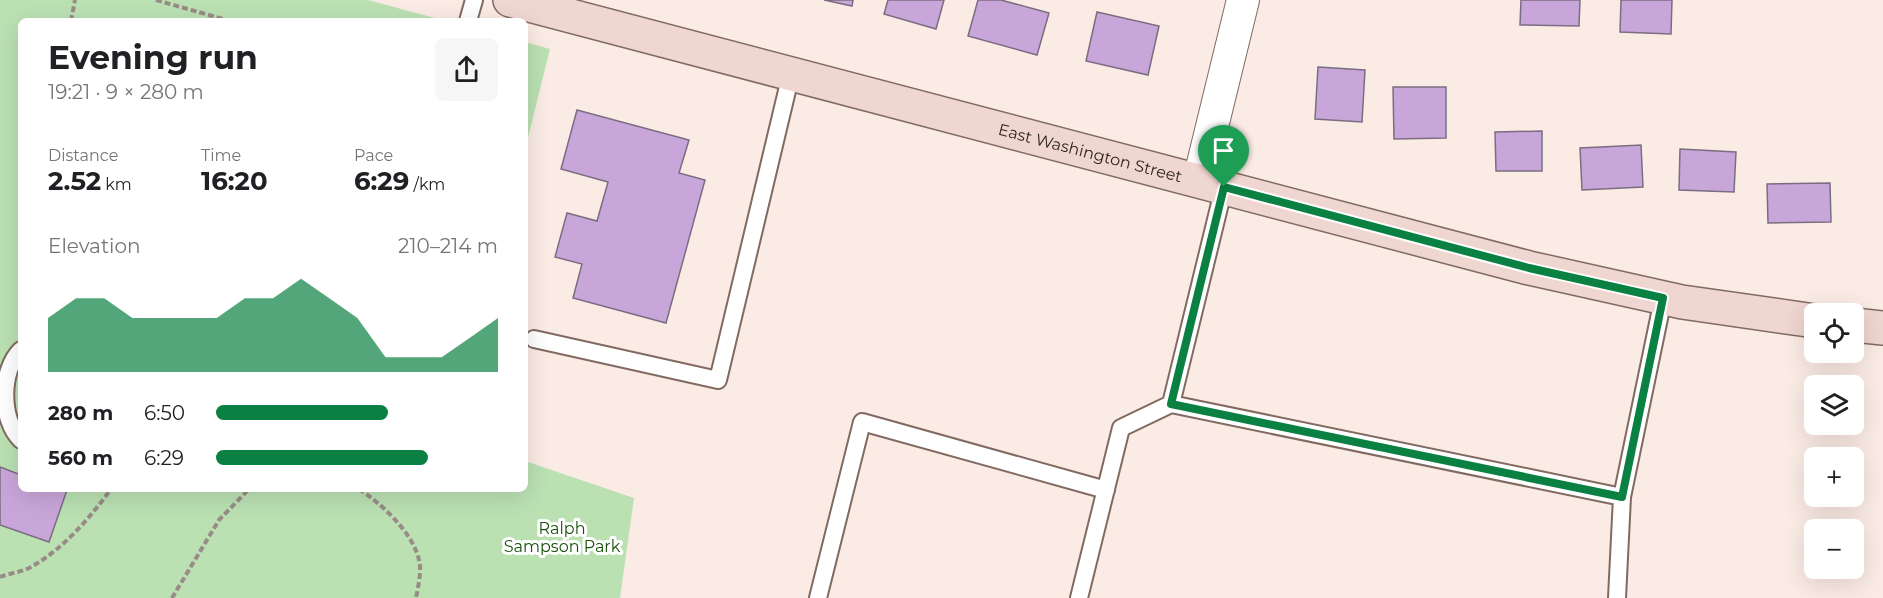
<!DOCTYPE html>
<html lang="en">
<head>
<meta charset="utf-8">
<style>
	:root { --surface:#fff; --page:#f6f6f6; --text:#202124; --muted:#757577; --accent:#0b8043 }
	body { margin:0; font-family:Montserrat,sans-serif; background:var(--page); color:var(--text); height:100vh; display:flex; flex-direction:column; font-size:22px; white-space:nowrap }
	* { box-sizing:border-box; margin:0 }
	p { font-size:20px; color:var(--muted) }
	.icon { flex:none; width:33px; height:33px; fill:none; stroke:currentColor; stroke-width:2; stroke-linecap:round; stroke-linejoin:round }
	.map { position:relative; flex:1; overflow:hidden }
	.drawer { position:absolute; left:18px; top:18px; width:510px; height:474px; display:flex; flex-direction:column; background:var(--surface); border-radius:9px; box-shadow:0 6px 24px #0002 }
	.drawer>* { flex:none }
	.buttons { position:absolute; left:1804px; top:303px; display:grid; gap:12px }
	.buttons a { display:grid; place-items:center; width:60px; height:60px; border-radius:9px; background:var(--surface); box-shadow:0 6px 24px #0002; font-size:30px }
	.pin { position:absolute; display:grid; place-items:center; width:51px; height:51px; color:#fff; margin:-62px -26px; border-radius:50% 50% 50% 0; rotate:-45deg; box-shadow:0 0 6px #0007 }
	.pin .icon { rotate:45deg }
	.round { display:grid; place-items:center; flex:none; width:63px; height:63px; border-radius:9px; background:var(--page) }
	.headline { display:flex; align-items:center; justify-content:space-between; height:102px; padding:0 30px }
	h1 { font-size:33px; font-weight:700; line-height:45px }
	.figures { display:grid; grid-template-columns:repeat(3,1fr); gap:9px; height:102px; padding:6px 30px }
	.figures div { display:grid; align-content:center }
	.figures b { font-size:26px; font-weight:700 }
	.figures small { font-size:16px; font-weight:400 }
	.figures p { font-size:16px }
	.chart { height:168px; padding:12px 30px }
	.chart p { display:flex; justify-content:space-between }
	.chart svg { width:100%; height:108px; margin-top:6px; fill:var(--accent); opacity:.7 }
	ul { padding:0 30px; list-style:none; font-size:20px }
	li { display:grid; grid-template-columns:96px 72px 1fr; align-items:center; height:45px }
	li i { height:15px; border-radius:8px; background:var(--accent) }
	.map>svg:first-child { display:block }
	.green { fill:#bbe1b3 }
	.building { fill:#c9a6da; stroke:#7a6d81; stroke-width:1.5 }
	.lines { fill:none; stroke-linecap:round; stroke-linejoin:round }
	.lane-casing { stroke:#816a61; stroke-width:20 }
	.street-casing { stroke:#816a61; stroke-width:34 }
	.secondary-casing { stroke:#816a61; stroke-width:36 }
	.path { stroke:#998c87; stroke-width:4; stroke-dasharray:6 3; stroke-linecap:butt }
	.lane { stroke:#fff; stroke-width:16 }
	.street { stroke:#fff; stroke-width:32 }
	.secondary { stroke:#f0d6d0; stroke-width:33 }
	.route-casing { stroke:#fff; stroke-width:12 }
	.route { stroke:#0b8043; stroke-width:8 }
	.labels { text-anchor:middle; stroke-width:6; stroke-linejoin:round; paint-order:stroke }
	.street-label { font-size:16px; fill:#2d231f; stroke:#fff }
	.park-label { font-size:16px; fill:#1a500c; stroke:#fff }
</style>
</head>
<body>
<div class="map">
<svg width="1883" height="598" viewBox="0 0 1883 598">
	<rect width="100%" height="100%" fill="#fbebe5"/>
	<!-- green -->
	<path class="green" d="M0 0H368L446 21H21V489H525V461L634 498 620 598H0Z
		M525 42 550 49 525 150Z"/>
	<!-- building -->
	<path class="building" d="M824 0H853L852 6Z
		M888 0H944L936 29 884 14Z
		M978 0H1001L1049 13 1037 55 968 36Z
		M1521 0H1580L1579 26 1520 25Z
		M1621 0H1672L1671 34 1620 32Z
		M1097 12 1159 26 1148 75 1086 61Z
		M1318 67 1365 70 1362 122 1315 119Z
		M1393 87H1446V138L1394 139Z
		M577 110 689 140 679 173 705 180 666 323 573 298 582 264 555 257 567 213 597 221 608 182 561 169Z
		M1542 131V171H1496L1495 132Z
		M1641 145 1643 187 1582 190 1580 148Z
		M1680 149 1736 152 1734 192 1679 190Z
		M1830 183 1831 222 1768 223 1767 184Z
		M0 467 21 475V489L67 490 49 542 0 525Z"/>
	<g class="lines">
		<!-- lane casing -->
		<g class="lane-casing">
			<path id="lane" d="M468 21 474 0
				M534 339 718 380 791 74
				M21 350C0 370 0 420 21 440
				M1171 404 1622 497 1663 299
				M818 598 862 422 1106 490
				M1079 598 1121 428 1171 404 1224 187
				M1617 598 1622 497"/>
		</g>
		<!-- street casing -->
		<g class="street-casing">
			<path id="street" d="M1199 180 1243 0"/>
		</g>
		<!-- secondary casing -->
		<g class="secondary-casing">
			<g id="secondary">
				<path id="s1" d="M510 0 1529 268 1682 302 1815 321"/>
				<path d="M1854 325 1883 328"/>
			</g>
		</g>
		<!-- path -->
		<path class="path" d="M156 0 230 21
			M71 21 75 0
			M359 489C382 504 413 533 419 560 422 571 418 587 416 598
			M0 577C10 573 22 572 31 567 63 549 90 518 111 489
			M172 598 219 520 249 489"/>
		<!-- lane -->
		<use href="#lane" class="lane"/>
		<!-- street -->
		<use href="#street" class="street"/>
		<!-- secondary -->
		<use href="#secondary" class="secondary"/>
	</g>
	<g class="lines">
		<!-- route casing -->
		<g class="route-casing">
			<path id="route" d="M1224 187 1529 268 1663 298 1622 497 1171 404Z"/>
		</g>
		<!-- route -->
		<use href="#route" class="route"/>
	</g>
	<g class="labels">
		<!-- street labels -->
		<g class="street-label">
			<text dy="6" stroke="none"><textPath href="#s1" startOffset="600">East Washington Street</textPath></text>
		</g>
		<!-- park labels -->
		<g class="park-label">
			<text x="562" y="534">Ralph<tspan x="562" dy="18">Sampson Park</tspan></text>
		</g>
	</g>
</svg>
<div class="buttons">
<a><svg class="icon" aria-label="locate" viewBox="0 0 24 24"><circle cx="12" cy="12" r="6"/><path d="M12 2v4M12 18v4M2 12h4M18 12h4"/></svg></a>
<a><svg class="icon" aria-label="layers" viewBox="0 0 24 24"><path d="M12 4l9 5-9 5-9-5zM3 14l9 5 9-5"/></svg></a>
<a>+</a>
<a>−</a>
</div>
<div class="pin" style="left:1224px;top:187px;background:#1e9e55"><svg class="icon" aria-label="arrive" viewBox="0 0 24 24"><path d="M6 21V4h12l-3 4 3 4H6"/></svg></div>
<section class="drawer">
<div class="headline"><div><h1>Evening run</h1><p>19:21 · 9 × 280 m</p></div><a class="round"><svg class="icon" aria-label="share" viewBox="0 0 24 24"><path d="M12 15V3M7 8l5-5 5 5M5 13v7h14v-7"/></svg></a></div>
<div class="figures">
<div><p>Distance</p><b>2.52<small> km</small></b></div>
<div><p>Time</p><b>16:20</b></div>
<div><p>Pace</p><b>6:29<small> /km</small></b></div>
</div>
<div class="chart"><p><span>Elevation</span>210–214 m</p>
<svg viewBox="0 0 160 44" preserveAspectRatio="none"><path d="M0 44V22L10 14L20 14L30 22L40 22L50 22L60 22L70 14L80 14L90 6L100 14L110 22L120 38L130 38L140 38L150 30L160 22V44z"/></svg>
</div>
<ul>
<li><b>280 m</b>6:50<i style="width:61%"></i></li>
<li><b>560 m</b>6:29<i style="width:75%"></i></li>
</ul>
</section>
</div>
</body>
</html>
